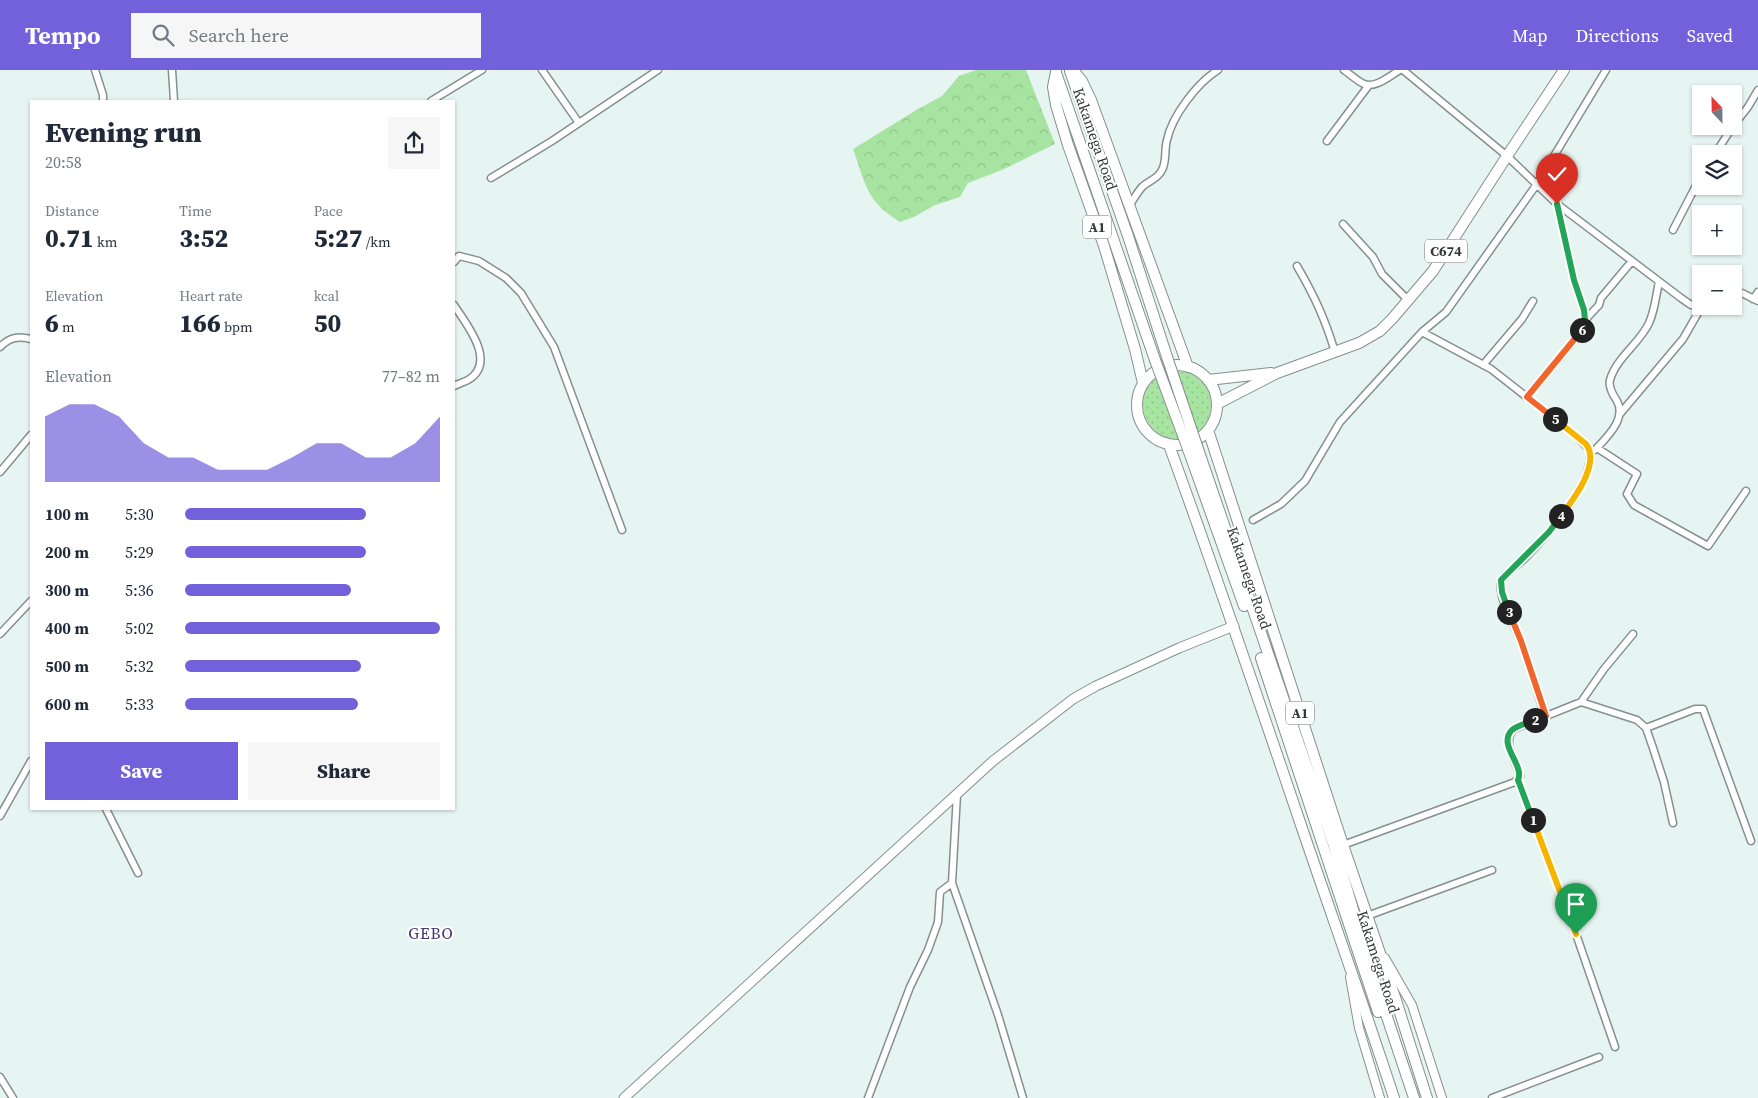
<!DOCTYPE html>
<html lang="en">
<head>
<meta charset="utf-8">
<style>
	:root { --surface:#fff; --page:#f6f6f7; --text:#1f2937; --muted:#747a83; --accent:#7361dc }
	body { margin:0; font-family:"Source Serif 4",serif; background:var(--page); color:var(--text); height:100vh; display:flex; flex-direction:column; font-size:19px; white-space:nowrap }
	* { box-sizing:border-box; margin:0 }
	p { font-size:16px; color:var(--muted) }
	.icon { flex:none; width:28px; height:28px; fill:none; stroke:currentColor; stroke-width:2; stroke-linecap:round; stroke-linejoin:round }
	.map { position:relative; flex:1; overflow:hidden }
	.panel { position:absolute; left:30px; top:30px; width:425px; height:710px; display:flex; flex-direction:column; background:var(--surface); border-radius:0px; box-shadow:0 1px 4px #0004 }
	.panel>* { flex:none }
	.needle { width:32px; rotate:338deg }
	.fabs { position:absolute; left:1692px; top:15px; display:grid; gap:10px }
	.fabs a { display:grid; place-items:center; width:50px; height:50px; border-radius:0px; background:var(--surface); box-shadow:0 1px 4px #0004; font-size:25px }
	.pin { position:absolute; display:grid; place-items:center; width:42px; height:42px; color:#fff; margin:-51px -21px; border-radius:50% 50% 50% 0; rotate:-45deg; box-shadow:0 0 5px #0007 }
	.pin .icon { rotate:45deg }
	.km { position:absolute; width:25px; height:25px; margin:-12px; border-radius:50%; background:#222; color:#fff; font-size:14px; line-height:25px; text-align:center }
	.round { display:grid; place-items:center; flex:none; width:52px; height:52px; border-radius:0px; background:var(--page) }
	.summary { display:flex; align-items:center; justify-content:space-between; height:85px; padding:0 15px }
	h1 { font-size:28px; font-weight:800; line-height:38px }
	.metrics { display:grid; grid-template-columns:repeat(3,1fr); gap:8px; height:85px; padding:5px 15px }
	.metrics div { display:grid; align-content:center }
	.metrics b { font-size:25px; font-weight:800 }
	.metrics small { font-size:14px; font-weight:400 }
	.metrics p { font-size:14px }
	.chart { height:140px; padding:10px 15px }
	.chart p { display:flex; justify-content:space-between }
	.chart svg { width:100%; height:90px; margin-top:5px; fill:var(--accent); opacity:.7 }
	.button { display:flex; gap:10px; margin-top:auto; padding:10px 15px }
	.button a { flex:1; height:58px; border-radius:0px; background:var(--accent); color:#fff; font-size:20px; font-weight:800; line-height:58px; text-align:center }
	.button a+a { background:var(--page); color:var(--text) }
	ul { padding:0 15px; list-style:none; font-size:16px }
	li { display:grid; grid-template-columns:80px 60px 1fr; align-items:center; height:38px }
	li i { height:12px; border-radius:6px; background:var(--accent) }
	header { display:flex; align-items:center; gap:30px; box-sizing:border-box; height:70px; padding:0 25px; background:var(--accent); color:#fff }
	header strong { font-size:24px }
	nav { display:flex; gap:28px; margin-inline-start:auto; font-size:18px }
	.search { width:350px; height:45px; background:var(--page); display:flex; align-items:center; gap:12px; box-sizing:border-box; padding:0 18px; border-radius:0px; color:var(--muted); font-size:19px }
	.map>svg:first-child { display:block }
	.grass { fill:url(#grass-dots) }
	.forest { fill:url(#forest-crowns) }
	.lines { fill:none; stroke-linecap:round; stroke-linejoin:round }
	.minor-casing { stroke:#84908e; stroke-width:9 }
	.tertiary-casing { stroke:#84908e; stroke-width:10 }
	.secondary-casing { stroke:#84908e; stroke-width:11 }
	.primary-casing { stroke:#84908e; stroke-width:12 }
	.trunk-casing { stroke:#84908e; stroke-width:12 }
	.minor { stroke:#fff; stroke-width:6 }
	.tertiary { stroke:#fff; stroke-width:8 }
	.secondary { stroke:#fff; stroke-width:9 }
	.primary { stroke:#fff; stroke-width:10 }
	.trunk { stroke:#fff; stroke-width:10 }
	.trunk-bridge-casing { stroke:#84908e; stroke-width:12; stroke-linecap:butt }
	.trunk-bridge { stroke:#fff; stroke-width:10 }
	.split-1-casing { stroke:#fff; stroke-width:10 }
	.split-2-casing { stroke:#fff; stroke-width:10 }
	.split-3-casing { stroke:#fff; stroke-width:10 }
	.split-4-casing { stroke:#fff; stroke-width:10 }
	.split-5-casing { stroke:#fff; stroke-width:10 }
	.split-6-casing { stroke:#fff; stroke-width:10 }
	.split-7-casing { stroke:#fff; stroke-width:10 }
	.split-1 { stroke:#f5b400; stroke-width:6 }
	.split-2 { stroke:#22a559; stroke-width:6 }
	.split-3 { stroke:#f0652b; stroke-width:6 }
	.split-4 { stroke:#22a559; stroke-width:6 }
	.split-5 { stroke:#f5b400; stroke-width:6 }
	.split-6 { stroke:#f0652b; stroke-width:6 }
	.split-7 { stroke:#22a559; stroke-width:6 }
	.labels { text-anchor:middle; stroke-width:4; stroke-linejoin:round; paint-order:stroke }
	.shield { fill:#fff; stroke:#707473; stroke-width:1 }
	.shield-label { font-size:14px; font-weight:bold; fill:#333837 }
	.street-label { font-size:15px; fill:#333837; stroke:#fff }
	.neighbourhood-label { font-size:16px; letter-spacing:1px; fill:#3f3874; stroke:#fff }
</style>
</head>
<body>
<header>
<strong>Tempo</strong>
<div class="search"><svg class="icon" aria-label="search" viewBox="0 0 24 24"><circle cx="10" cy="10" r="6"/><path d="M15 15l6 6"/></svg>Search here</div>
<nav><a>Map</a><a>Directions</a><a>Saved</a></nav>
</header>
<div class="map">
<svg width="1758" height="1028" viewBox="0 0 1758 1028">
	<defs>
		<pattern id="grass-dots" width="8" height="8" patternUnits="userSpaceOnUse" patternTransform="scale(1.25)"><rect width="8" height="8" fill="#a8e4a1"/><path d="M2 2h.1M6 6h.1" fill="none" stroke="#91c48b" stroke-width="1.8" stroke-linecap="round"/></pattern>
		<pattern id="forest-crowns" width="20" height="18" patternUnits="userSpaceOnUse" patternTransform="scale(1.25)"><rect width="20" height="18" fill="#a8e4a1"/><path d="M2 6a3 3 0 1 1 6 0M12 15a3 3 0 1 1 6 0" fill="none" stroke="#91c48b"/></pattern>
	</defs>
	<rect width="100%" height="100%" fill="#e7f5f2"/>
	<!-- grass -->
	<path class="grass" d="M1143 335a34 34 0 1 1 68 0a34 34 0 1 1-68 0Z"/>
	<!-- forest -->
	<path class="forest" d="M976 0H1026L1055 74 1002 100 968 113 960 127 935 135 914 147 900 152C866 131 866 115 853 79L918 39 942 26 959 6Z"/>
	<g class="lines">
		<!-- minor casing -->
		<g class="minor-casing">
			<path id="minor" d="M95 0 103 25V31
				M172 0 174 31
				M542 0 579 53
				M1344 0C1350 4 1357 11 1364 14 1375 19 1391 5 1400 0
				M1403 0 1507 86 1557 134 1681 228 1691 235 1701 236
				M431 31 482 0
				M1734 55 1748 37 1758 20
				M1327 71 1369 15
				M1715 84 1733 56
				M491 108 552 71 658 0
				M1129 136C1133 130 1137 123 1142 117 1148 111 1158 109 1162 100 1167 91 1164 80 1167 70 1172 46 1197 13 1218 0
				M1343 154 1373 187 1382 204 1409 231
				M1673 160 1701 106
				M454 192 459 186 479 191 506 208 521 223 554 277 622 460
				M1297 196C1315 227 1325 249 1335 282
				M1734 223H1742L1758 231
				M1753 229 1758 222
				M454 235C466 254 498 292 468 310 464 312 458 314 454 316
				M1585 250 1599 235 1601 228 1632 191
				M1422 262 1491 299 1574 364 1589 379C1597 411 1546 467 1524 489 1517 496 1508 501 1501 510 1498 530 1514 553 1521 572 1530 596 1537 621 1545 646
				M0 277C10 267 18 266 31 269
				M1483 295 1522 249 1533 231
				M1527 327 1582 261 1585 250 1584 240 1574 210 1557 134
				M1619 345 1683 269 1702 236
				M1597 378 1637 404 1627 424 1634 435 1708 476 1746 421
				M1595 380C1606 368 1627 349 1617 331 1613 325 1608 317 1610 310 1616 288 1640 273 1649 253 1655 240 1656 225 1659 212
				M0 402 31 365
				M1253 450 1281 434 1305 411 1340 352 1422 262 1446 242 1537 114 1606 0
				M0 564 31 531
				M1581 632 1604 599 1633 564
				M1646 658 1695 639H1703L1751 771
				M1518 710 1576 864 1615 977
				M957 724 952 813 998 945 1023 1028
				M106 739 138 803
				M0 746 31 691
				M1343 775 1515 712 1520 706C1516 690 1501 673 1514 659L1581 632 1637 650 1646 658 1653 678 1664 712 1673 753
				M1367 846 1492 800
				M0 1007 13 1028
				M868 1028 910 917 928 880 938 852 940 822 952 813
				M1492 1028 1599 987"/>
		</g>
		<!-- tertiary casing -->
		<g class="tertiary-casing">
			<path id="tertiary" d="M1385 888 1412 935 1442 1028
				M1350 907 1359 958 1380 1028"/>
		</g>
		<!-- secondary casing -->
		<g class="secondary-casing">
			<path id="secondary" d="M624 1028 993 691 1073 629 1096 616 1179 578 1234 556"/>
		</g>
		<!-- primary casing -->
		<g class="primary-casing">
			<path id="primary" d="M1208 310 1271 303
				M1217 334 1277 303 1359 273 1380 261 1392 249 1433 201 1507 86 1564 0"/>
		</g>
		<!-- trunk casing -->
		<g class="trunk-casing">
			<path id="trunk" d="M1073 0 1082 11 1091 30 1188 297
				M1070 1 1128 166 1167 287
				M1056 2 1053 17 1056 35 1068 75 1104 176 1135 279 1143 313
				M1056 3 1155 290
				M1137 335a40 40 0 1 1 80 0a40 40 0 1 1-80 0Z
				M1208 360 1343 775 1394 924 1427 1028
				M1169 375C1216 504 1260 634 1304 764 1334 852 1365 939 1394 1028
				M1197 376 1334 776 1370 896 1414 1028
				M1188 379 1244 536
				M1261 588 1378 942"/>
		</g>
		<!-- minor -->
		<use href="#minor" class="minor"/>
		<!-- tertiary -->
		<use href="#tertiary" class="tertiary"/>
		<!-- secondary -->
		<use href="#secondary" class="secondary"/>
		<!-- primary -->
		<use href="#primary" class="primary"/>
		<!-- trunk -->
		<use href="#trunk" class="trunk"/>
		<!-- trunk-bridge casing -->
		<g class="trunk-bridge-casing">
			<path id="trunk-bridge" d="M1167 287 1197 376
				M1155 290 1188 379"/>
		</g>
		<!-- trunk-bridge -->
		<use href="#trunk-bridge" class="trunk-bridge"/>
	</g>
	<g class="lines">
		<!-- split-1 casing -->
		<g class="split-1-casing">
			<path id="split-1" d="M1533 750 1576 864"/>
		</g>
		<!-- split-2 casing -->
		<g class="split-2-casing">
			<path id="split-2" d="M1533 750 1518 710C1525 695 1497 675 1512 660 1518 655 1528 653 1535 650"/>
		</g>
		<!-- split-3 casing -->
		<g class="split-3-casing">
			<path id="split-3" d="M1509 542 1521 571 1546 646 1535 650"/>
		</g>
		<!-- split-4 casing -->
		<g class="split-4-casing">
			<path id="split-4" d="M1509 542 1502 522 1501 510 1549 462 1561 446"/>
		</g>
		<!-- split-5 casing -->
		<g class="split-5-casing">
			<path id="split-5" d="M1555 349 1586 374C1601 394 1573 430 1561 446"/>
		</g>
		<!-- split-6 casing -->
		<g class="split-6-casing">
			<path id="split-6" d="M1555 349 1527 327 1582 260"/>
		</g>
		<!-- split-7 casing -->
		<g class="split-7-casing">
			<path id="split-7" d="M1557 134 1574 210 1584 240 1585 250 1582 260"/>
		</g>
		<!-- split-1 -->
		<use href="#split-1" class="split-1"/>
		<!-- split-2 -->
		<use href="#split-2" class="split-2"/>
		<!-- split-3 -->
		<use href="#split-3" class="split-3"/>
		<!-- split-4 -->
		<use href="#split-4" class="split-4"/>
		<!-- split-5 -->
		<use href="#split-5" class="split-5"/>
		<!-- split-6 -->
		<use href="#split-6" class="split-6"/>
		<!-- split-7 -->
		<use href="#split-7" class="split-7"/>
	</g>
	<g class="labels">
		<!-- shield labels -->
		<g class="shield">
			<rect x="1083" y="145.5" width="28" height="23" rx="4"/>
			<rect x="1425" y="169.5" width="42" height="23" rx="4"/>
			<rect x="1286" y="631.5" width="28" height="23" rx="4"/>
		</g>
		<g class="shield-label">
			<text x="1097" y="162">A1</text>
			<text x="1446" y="186">C674</text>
			<text x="1300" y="648">A1</text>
		</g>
		<!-- street labels -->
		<g class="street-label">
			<text transform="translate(1095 69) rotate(71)" y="5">Kakamega Road</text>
			<text transform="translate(1249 508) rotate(71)" y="5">Kakamega Road</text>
			<text transform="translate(1378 892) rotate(72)" y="5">Kakamega Road</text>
		</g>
		<!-- neighbourhood labels -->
		<g class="neighbourhood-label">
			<text x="431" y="869">GEBO</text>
		</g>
	</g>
</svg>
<div class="fabs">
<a><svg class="needle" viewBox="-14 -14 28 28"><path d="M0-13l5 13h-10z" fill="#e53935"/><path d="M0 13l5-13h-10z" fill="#747a83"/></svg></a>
<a><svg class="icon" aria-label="layers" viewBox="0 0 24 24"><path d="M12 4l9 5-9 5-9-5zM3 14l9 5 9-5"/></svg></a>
<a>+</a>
<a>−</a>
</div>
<div class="pin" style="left:1576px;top:864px;background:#1e9e55"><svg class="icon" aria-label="arrive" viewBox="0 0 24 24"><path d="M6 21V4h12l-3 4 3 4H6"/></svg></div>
<div class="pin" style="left:1557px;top:134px;background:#d93025"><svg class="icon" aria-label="check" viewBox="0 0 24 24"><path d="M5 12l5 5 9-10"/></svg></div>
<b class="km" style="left:1533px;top:750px">1</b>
<b class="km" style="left:1535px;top:650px">2</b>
<b class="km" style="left:1509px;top:542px">3</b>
<b class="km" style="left:1561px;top:446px">4</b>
<b class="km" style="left:1555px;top:349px">5</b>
<b class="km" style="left:1582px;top:260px">6</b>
<section class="panel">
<div class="summary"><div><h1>Evening run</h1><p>20:58</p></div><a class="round"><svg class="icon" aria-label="share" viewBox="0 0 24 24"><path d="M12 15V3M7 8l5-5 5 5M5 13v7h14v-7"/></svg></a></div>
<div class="metrics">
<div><p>Distance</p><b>0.71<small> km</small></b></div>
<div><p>Time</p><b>3:52</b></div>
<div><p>Pace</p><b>5:27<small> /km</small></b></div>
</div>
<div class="metrics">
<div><p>Elevation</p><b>6<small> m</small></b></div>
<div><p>Heart rate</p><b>166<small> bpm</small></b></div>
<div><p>kcal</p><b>50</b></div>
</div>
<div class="chart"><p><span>Elevation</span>77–82 m</p>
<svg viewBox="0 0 160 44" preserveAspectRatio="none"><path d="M0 44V12L10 6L20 6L30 12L40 25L50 32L60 32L70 38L80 38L90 38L100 32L110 25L120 25L130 32L140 32L150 25L160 12V44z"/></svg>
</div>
<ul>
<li><b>100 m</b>5:30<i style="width:71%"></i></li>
<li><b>200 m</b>5:29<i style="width:71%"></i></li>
<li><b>300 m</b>5:36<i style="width:65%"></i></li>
<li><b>400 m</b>5:02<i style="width:100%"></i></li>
<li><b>500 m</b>5:32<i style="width:69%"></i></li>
<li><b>600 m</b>5:33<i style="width:68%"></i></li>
</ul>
<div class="button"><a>Save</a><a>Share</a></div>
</section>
</div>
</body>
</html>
